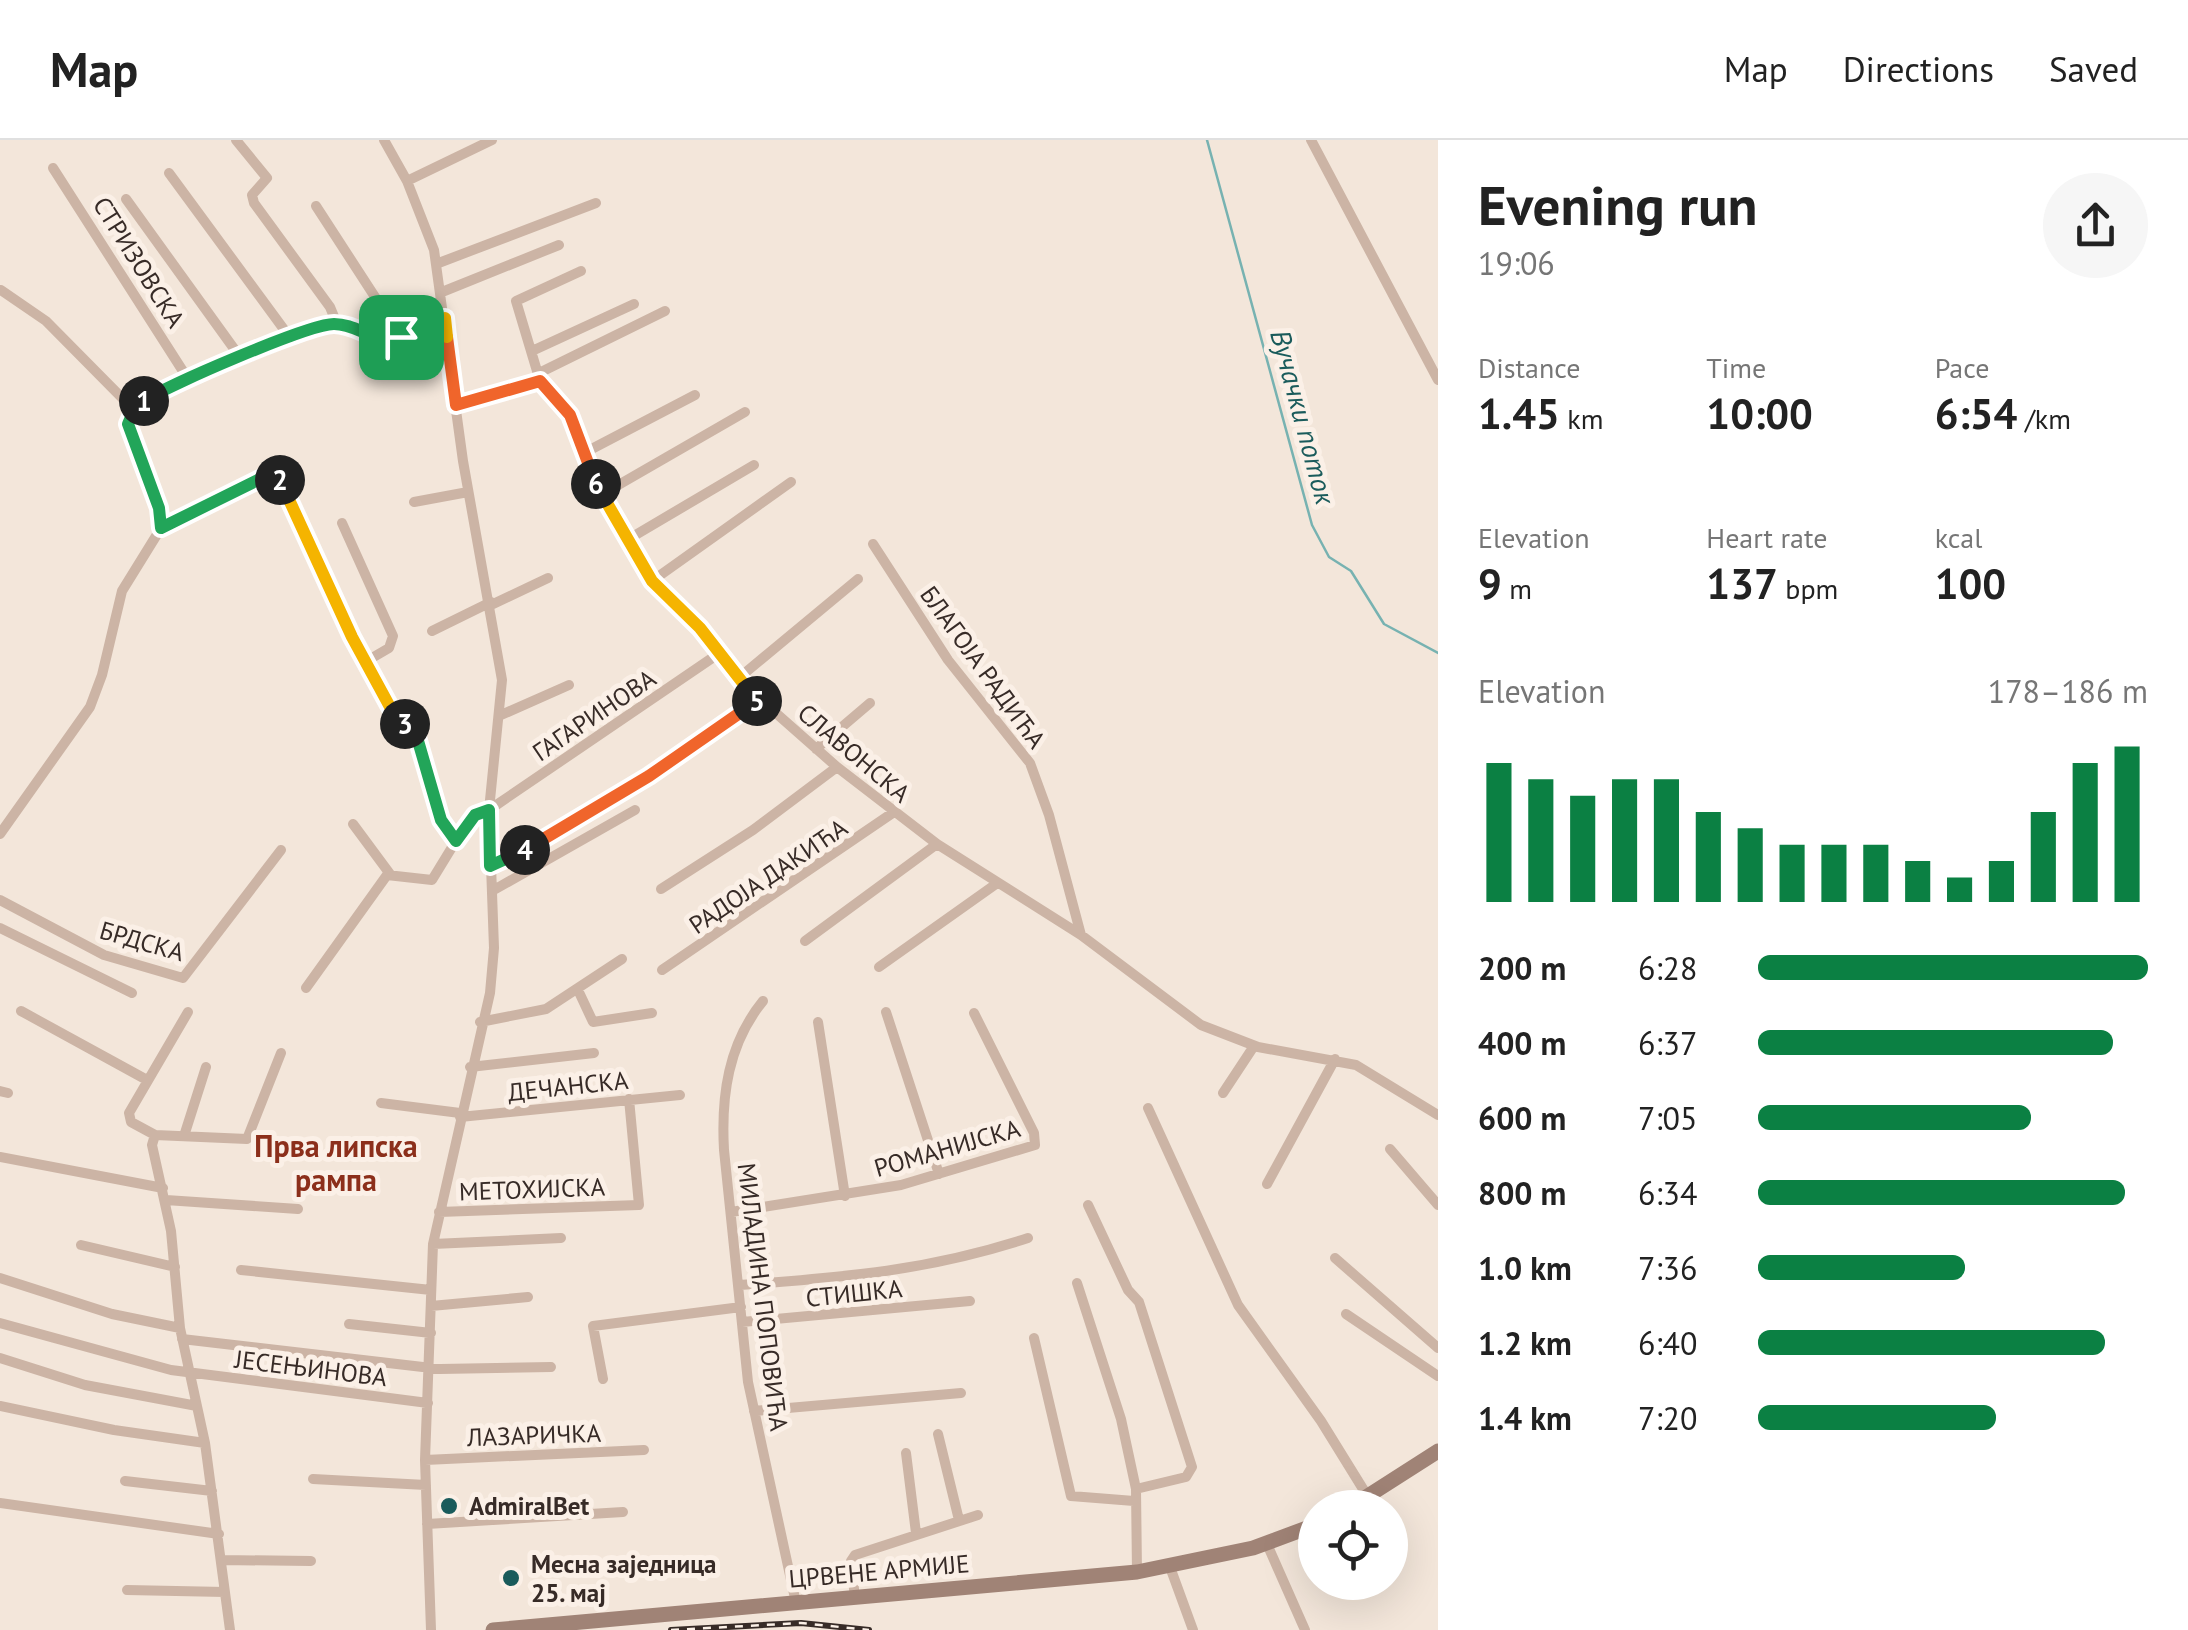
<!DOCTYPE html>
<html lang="en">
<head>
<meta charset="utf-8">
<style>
	:root { --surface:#fff; --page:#f6f6f6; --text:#222; --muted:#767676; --line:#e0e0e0; --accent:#0b8043 }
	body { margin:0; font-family:"PT Sans",sans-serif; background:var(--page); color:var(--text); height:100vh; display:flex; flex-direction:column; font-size:38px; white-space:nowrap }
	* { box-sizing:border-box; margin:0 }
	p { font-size:32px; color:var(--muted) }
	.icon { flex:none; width:55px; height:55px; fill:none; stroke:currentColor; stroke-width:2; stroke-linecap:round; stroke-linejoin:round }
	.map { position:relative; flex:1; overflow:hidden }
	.drawer { display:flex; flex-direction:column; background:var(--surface); width:750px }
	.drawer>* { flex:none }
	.fabs { position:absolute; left:1298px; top:1350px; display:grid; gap:20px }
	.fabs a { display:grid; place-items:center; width:110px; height:110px; border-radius:50%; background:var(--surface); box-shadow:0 10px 40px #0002; font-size:50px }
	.pin { position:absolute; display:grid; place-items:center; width:85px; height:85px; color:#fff; margin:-42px; border-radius:20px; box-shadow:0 5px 15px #0006 }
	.km { position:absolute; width:50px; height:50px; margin:-25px; border-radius:50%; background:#222; color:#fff; font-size:28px; line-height:50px; text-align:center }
	.round { display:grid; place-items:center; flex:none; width:105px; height:105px; border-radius:52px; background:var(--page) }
	.overview { display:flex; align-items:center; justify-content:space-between; height:170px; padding:0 40px }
	h1 { font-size:55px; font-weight:700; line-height:75px }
	.figures { display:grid; grid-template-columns:repeat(3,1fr); gap:15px; height:170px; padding:10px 40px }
	.figures div { display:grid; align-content:center }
	.figures b { font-size:42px; font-weight:700 }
	.figures small { font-size:28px; font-weight:400 }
	.figures p { font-size:28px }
	.chart { height:280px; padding:20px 40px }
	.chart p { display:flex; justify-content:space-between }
	.chart svg { width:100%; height:180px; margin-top:10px; stroke:var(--accent); stroke-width:6 }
	ul { padding:0 40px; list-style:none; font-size:32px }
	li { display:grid; grid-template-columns:160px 120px 1fr; align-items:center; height:75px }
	li i { height:25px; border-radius:12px; background:var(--accent) }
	header { display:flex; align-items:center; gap:60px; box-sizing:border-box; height:140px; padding:0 50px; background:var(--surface); border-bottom:2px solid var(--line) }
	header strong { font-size:48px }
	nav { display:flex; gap:55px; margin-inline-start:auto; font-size:35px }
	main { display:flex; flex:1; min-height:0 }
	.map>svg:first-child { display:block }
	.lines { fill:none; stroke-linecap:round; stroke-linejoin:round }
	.stream { stroke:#77b2b1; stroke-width:2.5 }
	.minor { stroke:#ccb4a5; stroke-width:10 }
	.secondary { stroke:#a08376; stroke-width:15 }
	.rail-casing { stroke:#372b27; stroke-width:6 }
	.rail { stroke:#fbf0e7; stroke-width:2.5; stroke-dasharray:8; stroke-linecap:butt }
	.split-1-casing { stroke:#fff; stroke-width:20 }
	.split-2-casing { stroke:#fff; stroke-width:20 }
	.split-3-casing { stroke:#fff; stroke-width:20 }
	.split-4-casing { stroke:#fff; stroke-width:20 }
	.split-5-casing { stroke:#fff; stroke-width:20 }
	.split-6-casing { stroke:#fff; stroke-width:20 }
	.split-7-casing { stroke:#fff; stroke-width:20 }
	.split-8-casing { stroke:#fff; stroke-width:20 }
	.split-1 { stroke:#22a559; stroke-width:12 }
	.split-2 { stroke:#22a559; stroke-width:12 }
	.split-3 { stroke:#f5b400; stroke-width:12 }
	.split-4 { stroke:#22a559; stroke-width:12 }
	.split-5 { stroke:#f0652b; stroke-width:12 }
	.split-6 { stroke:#f5b400; stroke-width:12 }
	.split-7 { stroke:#f0652b; stroke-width:12 }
	.split-8 { stroke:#f5b400; stroke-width:12 }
	.poi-dot { fill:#1a5b5b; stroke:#fbf0e7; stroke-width:4 }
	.labels { text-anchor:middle; stroke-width:10; stroke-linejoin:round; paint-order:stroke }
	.street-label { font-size:25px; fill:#372b27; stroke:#fbf0e7 }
	.poi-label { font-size:25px; font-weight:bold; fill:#372b27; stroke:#fbf0e7; text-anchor:start }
	.water-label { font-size:28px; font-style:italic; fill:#1a5b5b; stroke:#fbf0e7 }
	.quarter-label { font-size:30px; font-weight:bold; fill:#8c2f1b; stroke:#fbf0e7 }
</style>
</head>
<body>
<header>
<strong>Map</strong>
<nav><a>Map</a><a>Directions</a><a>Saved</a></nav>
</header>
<main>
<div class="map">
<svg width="1438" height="1490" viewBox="0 0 1438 1490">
	<rect width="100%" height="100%" fill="#f3e6da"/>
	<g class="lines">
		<!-- stream -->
		<path class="stream" d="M1207 0 1312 385 1329 417 1351 431 1384 484 1438 513"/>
		<!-- minor -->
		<path class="minor" d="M236 0 267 38 252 55 254 63 330 167 337 184
			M384 0 407 41 434 110 463 321 502 540 489 670 494 808 490 853 433 1104 425 1320 431 1490
			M1311 0 1438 240
			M53 28 188 239
			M169 33 291 199
			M407 41 492 0
			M126 59 240 217
			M316 66 401 197
			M436 124 596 63
			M1 150 46 181 134 270
			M442 152 559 105
			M532 211 634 164
			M539 233 665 171
			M540 241 516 161 581 131
			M456 265 527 242 542 243 570 275 601 355 652 441 701 488 760 559 837 627 937 704 1081 795 1201 885 1258 907 1356 925 1438 975
			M582 314 695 255
			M601 355 745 272
			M414 362 468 352
			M342 383 393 496 389 508 365 522
			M161 388 253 342 278 336 352 497 399 582 414 587 441 680 456 701
			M627 400 754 325
			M873 404 948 520 1030 623 1049 675 1081 795
			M652 441 791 342
			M491 465 548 438
			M432 491 491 462
			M740 537 858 439
			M501 575 569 545
			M816 609 870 563
			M353 684 390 734
			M0 694 90 567 102 535 122 451 161 388 159 368 128 285 134 270 148 258 331 184 385 201 445 178
			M490 727 649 636 760 559
			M661 749 753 690 837 627
			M492 751 635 670
			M0 760 104 815 183 838 281 710
			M0 788 132 853
			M805 801 937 704
			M879 827 996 744
			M662 830 894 672
			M306 848 387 735 432 740 465 686 475 675 489 670 721 512
			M578 850 593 882 652 873
			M763 861C728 904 721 956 724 1010L748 1242 796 1463
			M21 871 147 940
			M188 872 129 973 131 982 155 995 247 999 281 913
			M886 872 939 1034
			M480 882 546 869 622 819
			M818 882 845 1056
			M470 927 594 913
			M0 951 8 953
			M1223 953 1254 906
			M381 963 460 973
			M1148 968 1238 1165 1321 1281 1368 1357
			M460 977 680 955
			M155 995 152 1005 171 1091 180 1188 205 1303 230 1490
			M184 996 206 927
			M1390 1009 1438 1065
			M0 1017 163 1048
			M1267 1044 1335 919
			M166 1060 298 1069
			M1088 1065 1128 1150 1139 1162 1192 1327 1186 1337 1136 1349 1137 1432
			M439 1072 639 1065 629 959
			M731 1072 901 1045 1035 1005 1034 993 974 873
			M433 1104 561 1098
			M81 1105 175 1127
			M1335 1118 1438 1208
			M241 1130 431 1150
			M0 1138 112 1174 180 1188
			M1077 1143 1121 1279 1136 1349
			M741 1145C846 1137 927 1131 1028 1098
			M431 1166 528 1157
			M1346 1174 1438 1236
			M742 1182 970 1161
			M0 1183 171 1230 428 1263
			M349 1184 431 1193
			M1034 1198 1071 1356 1134 1361
			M182 1199 440 1229 551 1227
			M0 1218 85 1245 197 1266
			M603 1239 593 1186 741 1167
			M0 1266 114 1290 205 1303
			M754 1271 961 1253
			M938 1294 959 1380
			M906 1313 916 1393
			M425 1320 644 1310
			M313 1339 426 1345
			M125 1341 212 1351
			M0 1363 219 1394
			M427 1384 623 1372
			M1267 1404 1305 1490
			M222 1420 311 1421
			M1170 1427 1193 1490
			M127 1450 225 1452
			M855 1458 851 1421 855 1415 978 1375"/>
		<!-- secondary -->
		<path class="secondary" d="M1349 1368 1438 1311
			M493 1490 1137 1432 1253 1408 1315 1385"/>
		<!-- rail casing -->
		<g class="rail-casing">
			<path id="rail" d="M671 1490 801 1483 869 1490"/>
		</g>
		<!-- rail -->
		<use href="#rail" class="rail"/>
	</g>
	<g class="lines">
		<!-- split-1 casing -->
		<g class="split-1-casing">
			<path id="split-1" d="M144 261C168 245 309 184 334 184 359 184 373 205 401 197"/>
		</g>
		<!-- split-2 casing -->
		<g class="split-2-casing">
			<path id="split-2" d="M144 261 134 270 128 284 159 368 161 388 270 334 280 340"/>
		</g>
		<!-- split-3 casing -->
		<g class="split-3-casing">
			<path id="split-3" d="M280 340 352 497 396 578 405 584"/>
		</g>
		<!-- split-4 casing -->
		<g class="split-4-casing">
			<path id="split-4" d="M405 584 414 587 441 680 456 701 475 675 489 670 490 726 525 710"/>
		</g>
		<!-- split-5 casing -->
		<g class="split-5-casing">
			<path id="split-5" d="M525 710 649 636 757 561"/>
		</g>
		<!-- split-6 casing -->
		<g class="split-6-casing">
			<path id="split-6" d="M596 344 652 441 700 488 757 561"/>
		</g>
		<!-- split-7 casing -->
		<g class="split-7-casing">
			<path id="split-7" d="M447 197 456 265 540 241 570 275 596 344"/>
		</g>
		<!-- split-8 casing -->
		<g class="split-8-casing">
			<path id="split-8" d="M401 197 445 178 447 197"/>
		</g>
		<!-- split-1 -->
		<use href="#split-1" class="split-1"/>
		<!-- split-2 -->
		<use href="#split-2" class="split-2"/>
		<!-- split-3 -->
		<use href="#split-3" class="split-3"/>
		<!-- split-4 -->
		<use href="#split-4" class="split-4"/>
		<!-- split-5 -->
		<use href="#split-5" class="split-5"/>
		<!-- split-6 -->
		<use href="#split-6" class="split-6"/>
		<!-- split-7 -->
		<use href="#split-7" class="split-7"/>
		<!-- split-8 -->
		<use href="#split-8" class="split-8"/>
	</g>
	<!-- markers -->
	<g class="poi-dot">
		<circle cx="449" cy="1366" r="10"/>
		<circle cx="511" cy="1438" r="10"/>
	</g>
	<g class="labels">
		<!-- street labels -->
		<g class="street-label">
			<text transform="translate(139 122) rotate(58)" y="9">СТРИЗОВСКА</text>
			<text transform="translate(983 527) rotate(54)" y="9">БЛАГОЈА РАДИЋА</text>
			<text transform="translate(594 575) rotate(-34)" y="9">ГАГАРИНОВА</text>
			<text transform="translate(854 613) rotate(40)" y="9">СЛАВОНСКА</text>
			<text transform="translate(768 736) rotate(-34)" y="9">РАДОЈА ДАКИЋА</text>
			<text transform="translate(142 801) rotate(16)" y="9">БРДСКА</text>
			<text transform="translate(568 946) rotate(-6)" y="9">ДЕЧАНСКА</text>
			<text transform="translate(947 1008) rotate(-16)" y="9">РОМАНИЈСКА</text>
			<text transform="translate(532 1049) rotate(-2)" y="9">МЕТОХИЈСКА</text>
			<text transform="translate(854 1153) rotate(-6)" y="9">СТИШКА</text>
			<text transform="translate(763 1157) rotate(83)" y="9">МИЛАДИНА ПОПОВИЋА</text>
			<text transform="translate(311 1228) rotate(7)" y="9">ЈЕСЕЊИНОВА</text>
			<text transform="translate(534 1295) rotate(-2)" y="9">ЛАЗАРИЧКА</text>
			<text transform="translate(879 1431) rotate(-5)" y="9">ЦРВЕНЕ АРМИЈЕ</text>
		</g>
		<!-- poi labels -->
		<g class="poi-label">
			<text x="469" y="1375">AdmiralBet</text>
			<text x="531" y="1433">Месна заједница<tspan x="531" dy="29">25. мај</tspan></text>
		</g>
		<!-- water labels -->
		<g class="water-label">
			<text transform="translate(1303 277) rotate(75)" y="10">Вучачки поток</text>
		</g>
		<!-- quarter labels -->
		<g class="quarter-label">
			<text x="336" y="1017">Прва липска<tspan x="336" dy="34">рампа</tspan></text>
		</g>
	</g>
</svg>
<div class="fabs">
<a><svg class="icon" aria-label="locate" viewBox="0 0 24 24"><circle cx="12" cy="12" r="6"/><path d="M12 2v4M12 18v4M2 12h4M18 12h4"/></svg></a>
</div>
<div class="pin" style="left:401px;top:197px;background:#1e9e55"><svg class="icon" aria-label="arrive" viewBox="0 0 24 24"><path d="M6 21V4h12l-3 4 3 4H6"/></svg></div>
<b class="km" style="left:144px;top:261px">1</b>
<b class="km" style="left:280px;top:340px">2</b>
<b class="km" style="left:405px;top:584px">3</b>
<b class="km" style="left:525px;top:710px">4</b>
<b class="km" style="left:757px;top:561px">5</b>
<b class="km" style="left:596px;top:344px">6</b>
</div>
<section class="drawer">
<div class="overview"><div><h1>Evening run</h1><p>19:06</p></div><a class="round"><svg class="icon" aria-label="share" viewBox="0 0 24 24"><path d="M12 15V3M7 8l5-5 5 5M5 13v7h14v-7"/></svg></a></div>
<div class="figures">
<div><p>Distance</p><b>1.45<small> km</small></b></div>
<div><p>Time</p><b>10:00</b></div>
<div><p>Pace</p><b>6:54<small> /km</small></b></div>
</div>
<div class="figures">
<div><p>Elevation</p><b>9<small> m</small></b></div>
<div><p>Heart rate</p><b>137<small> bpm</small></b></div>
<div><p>kcal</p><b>100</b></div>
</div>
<div class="chart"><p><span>Elevation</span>178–186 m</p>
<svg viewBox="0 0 160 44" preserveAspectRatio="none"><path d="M5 44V10M15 44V14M25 44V18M35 44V14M45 44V14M55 44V22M65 44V26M75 44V30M85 44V30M95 44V30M105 44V34M115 44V38M125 44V34M135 44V22M145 44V10M155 44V6"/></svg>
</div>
<ul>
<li><b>200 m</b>6:28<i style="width:100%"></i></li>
<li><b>400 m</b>6:37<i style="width:91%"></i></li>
<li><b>600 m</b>7:05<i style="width:70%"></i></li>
<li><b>800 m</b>6:34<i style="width:94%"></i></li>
<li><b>1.0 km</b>7:36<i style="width:53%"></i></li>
<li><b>1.2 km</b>6:40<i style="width:89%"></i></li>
<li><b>1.4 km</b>7:20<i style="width:61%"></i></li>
</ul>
</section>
</main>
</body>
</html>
